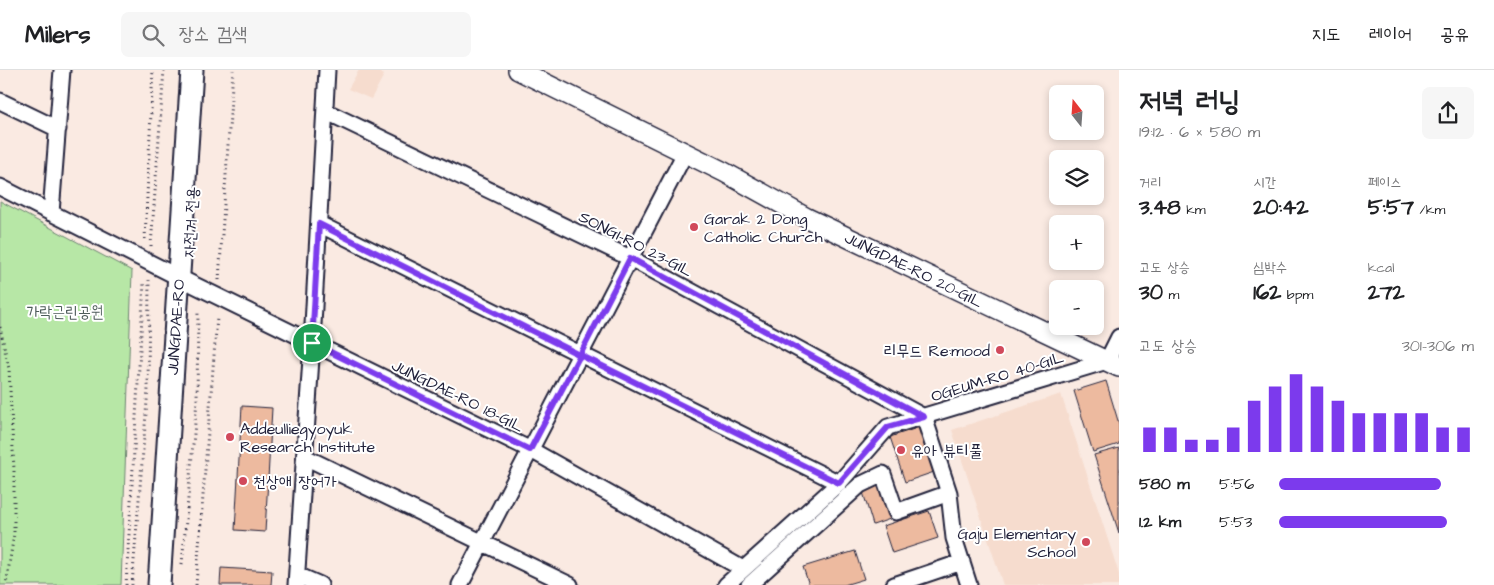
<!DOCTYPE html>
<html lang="ko">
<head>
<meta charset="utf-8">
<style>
	:root { --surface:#fff; --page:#f6f6f6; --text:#202124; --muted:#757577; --line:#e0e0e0; --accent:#7c3aed }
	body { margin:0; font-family:"Architects Daughter","Poor Story",sans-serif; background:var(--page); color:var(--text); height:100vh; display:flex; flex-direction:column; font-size:19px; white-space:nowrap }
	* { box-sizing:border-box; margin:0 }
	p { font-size:16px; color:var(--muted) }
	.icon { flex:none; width:28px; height:28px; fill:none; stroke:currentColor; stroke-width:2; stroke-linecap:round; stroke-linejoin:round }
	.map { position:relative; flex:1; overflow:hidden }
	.drawer { display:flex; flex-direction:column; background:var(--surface); width:375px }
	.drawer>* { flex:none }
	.needle { width:32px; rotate:343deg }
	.fabs { position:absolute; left:1049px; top:15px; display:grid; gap:10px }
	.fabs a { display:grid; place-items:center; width:55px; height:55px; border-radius:8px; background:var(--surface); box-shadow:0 2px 8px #0003; font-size:25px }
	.pin { position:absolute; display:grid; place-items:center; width:42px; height:42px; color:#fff; margin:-21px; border:2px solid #fff; border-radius:50%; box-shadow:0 1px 5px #0007 }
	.round { display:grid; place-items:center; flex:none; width:52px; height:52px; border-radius:8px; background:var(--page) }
	.summary { display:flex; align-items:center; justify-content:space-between; height:85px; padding:0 20px }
	h1 { font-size:28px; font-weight:700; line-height:38px }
	.metrics { display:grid; grid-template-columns:repeat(3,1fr); gap:8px; height:85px; padding:5px 20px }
	.metrics div { display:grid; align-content:center }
	.metrics b { font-size:21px; font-weight:700 }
	.metrics small { font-size:14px; font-weight:400 }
	.metrics p { font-size:14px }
	.chart { height:140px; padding:10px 20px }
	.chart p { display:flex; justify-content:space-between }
	.chart svg { width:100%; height:90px; margin-top:5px; stroke:var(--accent); stroke-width:6 }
	ul { padding:0 20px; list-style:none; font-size:16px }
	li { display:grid; grid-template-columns:80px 60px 1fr; align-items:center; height:38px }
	li i { height:12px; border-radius:6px; background:var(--accent) }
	header { display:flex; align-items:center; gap:30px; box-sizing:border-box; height:70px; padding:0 25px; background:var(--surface); border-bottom:1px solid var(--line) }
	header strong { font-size:24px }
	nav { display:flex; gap:28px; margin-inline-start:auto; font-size:18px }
	.search { width:350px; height:45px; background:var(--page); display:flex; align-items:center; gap:12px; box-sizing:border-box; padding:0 18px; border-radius:8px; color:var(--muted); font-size:19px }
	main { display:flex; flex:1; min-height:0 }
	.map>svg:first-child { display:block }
	.built { fill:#f6dcce }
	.green { fill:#b7e7a6; stroke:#6c8470 }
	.building { fill:#edba9f; stroke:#22223b }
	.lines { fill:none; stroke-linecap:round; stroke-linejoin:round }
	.minor-casing { stroke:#22223b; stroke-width:19 }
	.tertiary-casing { stroke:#22223b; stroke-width:22 }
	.secondary-casing { stroke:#22223b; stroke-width:25 }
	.path { stroke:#22223b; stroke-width:3; stroke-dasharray:1 4; stroke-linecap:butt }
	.minor { stroke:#fff; stroke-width:15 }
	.tertiary { stroke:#fff; stroke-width:19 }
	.secondary { stroke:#fff; stroke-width:21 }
	.route-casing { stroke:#fff; stroke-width:10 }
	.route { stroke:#7c3aed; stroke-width:6 }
	.poi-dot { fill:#d1495b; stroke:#fff; stroke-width:2 }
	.labels { text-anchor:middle; stroke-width:4; stroke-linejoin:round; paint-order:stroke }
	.poi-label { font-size:16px; fill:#22223b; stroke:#fff; text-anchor:start }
	.street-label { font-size:16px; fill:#22223b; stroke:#fff }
	.park-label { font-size:16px; fill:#4f5d5b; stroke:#fff }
</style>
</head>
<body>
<header>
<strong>Milers</strong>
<div class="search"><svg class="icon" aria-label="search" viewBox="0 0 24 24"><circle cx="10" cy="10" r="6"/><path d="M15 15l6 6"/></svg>장소 검색</div>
<nav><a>지도</a><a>레이어</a><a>공유</a></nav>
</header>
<main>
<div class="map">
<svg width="1119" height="515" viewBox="0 0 1119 515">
	<rect width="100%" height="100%" fill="#faeae2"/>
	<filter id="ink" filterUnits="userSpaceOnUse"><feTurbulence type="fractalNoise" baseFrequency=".02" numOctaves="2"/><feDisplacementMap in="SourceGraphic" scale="10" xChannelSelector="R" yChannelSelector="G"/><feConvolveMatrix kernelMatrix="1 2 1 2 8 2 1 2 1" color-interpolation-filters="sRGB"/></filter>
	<g filter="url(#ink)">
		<!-- built -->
		<path class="built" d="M359 0H376L384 5 371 29 348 19Z
			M1061 324 1119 504V515H1003L952 360Z"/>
		<!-- green -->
		<path class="green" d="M0 131 132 201 121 515H0Z"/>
		<!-- building -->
		<path class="building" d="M1106 311 1119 354V374L1093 382 1074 321Z
			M242 336 272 338 265 462 235 460Z
			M920 357 934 402 905 412 890 367Z
			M1119 378V463L1094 385Z
			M879 414 890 449 873 455 862 419Z
			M929 441 938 468 892 483 883 456Z
			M855 481 864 509 844 515H809L803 497Z
			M221 498 272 501 271 515H220Z"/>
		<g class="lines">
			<!-- minor casing -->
			<g class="minor-casing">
				<path id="minor" d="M0 31 58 59
					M325 41 630 188 924 347 949 423 954 468 969 515
					M0 117 178 207 531 380 743 499
					M51 143 62 0
					M319 154 839 413
					M305 387 570 515
					M297 505 320 515
					M296 515 312 273 327 0
					M460 515 685 83
					M726 515 839 413 888 357 1107 291 1119 267
					M749 515 860 415 883 404 896 442 949 423
					M894 515 962 492"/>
			</g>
			<!-- tertiary casing -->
			<g class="tertiary-casing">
				<path id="tertiary" d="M518 0 724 102 807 148 1119 297"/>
			</g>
			<!-- secondary casing -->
			<g class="secondary-casing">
				<path id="secondary" d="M159 515 192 0"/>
			</g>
			<!-- path -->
			<path class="path" d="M145 169 153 0
				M151 176 164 0
				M219 210 233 0
				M0 257 9 299 14 400V464L6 515
				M182 494 197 331 198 241
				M126 515 144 213
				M132 515 148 319 149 210
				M196 515 217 247"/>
			<!-- minor -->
			<use href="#minor" class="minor"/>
			<!-- tertiary -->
			<use href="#tertiary" class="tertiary"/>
			<!-- secondary -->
			<use href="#secondary" class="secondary"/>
		</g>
	</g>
	<g class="lines" filter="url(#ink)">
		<!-- route casing -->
		<g class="route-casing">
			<path id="route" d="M312 273 530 380 580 285 839 413 888 357 924 347 630 188 580 285 319 154 312 273"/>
		</g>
		<!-- route -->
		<use href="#route" class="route"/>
	</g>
	<!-- markers -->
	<g class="poi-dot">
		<circle cx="694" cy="157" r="5"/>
		<circle cx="1000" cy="280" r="5"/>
		<circle cx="230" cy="367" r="5"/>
		<circle cx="901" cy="380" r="5"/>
		<circle cx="243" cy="411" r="5"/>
		<circle cx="1086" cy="472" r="5"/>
	</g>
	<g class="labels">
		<!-- poi labels -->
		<g class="poi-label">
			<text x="704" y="154">Garak 2 Dong<tspan x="704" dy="18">Catholic Church</tspan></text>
			<text x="990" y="286" text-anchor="end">리무드 Re:mood</text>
			<text x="240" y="364">Addeulliegyoyuk<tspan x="240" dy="18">Research Institute</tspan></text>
			<text x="911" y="386">유아 뷰티풀</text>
			<text x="253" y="417">천상애 장어가</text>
			<text x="1076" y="469" text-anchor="end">Gaju Elementary<tspan x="1076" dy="18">School</tspan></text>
		</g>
		<!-- street labels -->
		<g class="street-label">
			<text transform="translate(190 152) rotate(-87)" y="6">자전거 전용</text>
			<text transform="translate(636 173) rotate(27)" y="6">SONGI-RO 23-GIL</text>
			<text transform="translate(914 199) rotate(26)" y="6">JUNGDAE-RO 20-GIL</text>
			<text transform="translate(175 257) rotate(-86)" y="6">JUNGDAE-RO</text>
			<text transform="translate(997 306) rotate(-17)" y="6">OGEUM-RO 40-GIL</text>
			<text transform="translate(458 325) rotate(26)" y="6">JUNGDAE-RO 18-GIL</text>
		</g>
		<!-- park labels -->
		<g class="park-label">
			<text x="65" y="247">가락근린공원</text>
		</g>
	</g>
</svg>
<div class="fabs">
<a><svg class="needle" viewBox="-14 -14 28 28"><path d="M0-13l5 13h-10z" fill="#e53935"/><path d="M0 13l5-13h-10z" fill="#757577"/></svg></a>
<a><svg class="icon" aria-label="layers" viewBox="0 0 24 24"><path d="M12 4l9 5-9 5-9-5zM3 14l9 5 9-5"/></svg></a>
<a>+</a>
<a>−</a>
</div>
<div class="pin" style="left:312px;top:273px;background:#1e9e55"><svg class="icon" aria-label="arrive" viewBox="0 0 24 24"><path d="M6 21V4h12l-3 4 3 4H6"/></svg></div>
</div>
<section class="drawer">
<div class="summary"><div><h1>저녁 러닝</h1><p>19:12 · 6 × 580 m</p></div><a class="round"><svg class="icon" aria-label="share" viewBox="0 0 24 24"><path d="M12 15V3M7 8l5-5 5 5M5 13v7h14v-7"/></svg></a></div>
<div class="metrics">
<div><p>거리</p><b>3.48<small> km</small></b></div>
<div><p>시간</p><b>20:42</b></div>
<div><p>페이스</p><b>5:57<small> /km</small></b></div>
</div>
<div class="metrics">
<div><p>고도 상승</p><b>30<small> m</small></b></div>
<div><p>심박수</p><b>162<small> bpm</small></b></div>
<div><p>kcal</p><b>272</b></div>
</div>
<div class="chart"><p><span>고도 상승</span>301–306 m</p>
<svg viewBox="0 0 160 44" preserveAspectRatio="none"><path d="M5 44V32M15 44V32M25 44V38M35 44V38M45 44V32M55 44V19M65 44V12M75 44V6M85 44V12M95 44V19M105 44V25M115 44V25M125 44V25M135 44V25M145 44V32M155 44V32"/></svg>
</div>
<ul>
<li><b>580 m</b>5:56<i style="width:83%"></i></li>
<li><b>1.2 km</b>5:53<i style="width:86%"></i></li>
</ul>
</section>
</main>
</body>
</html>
